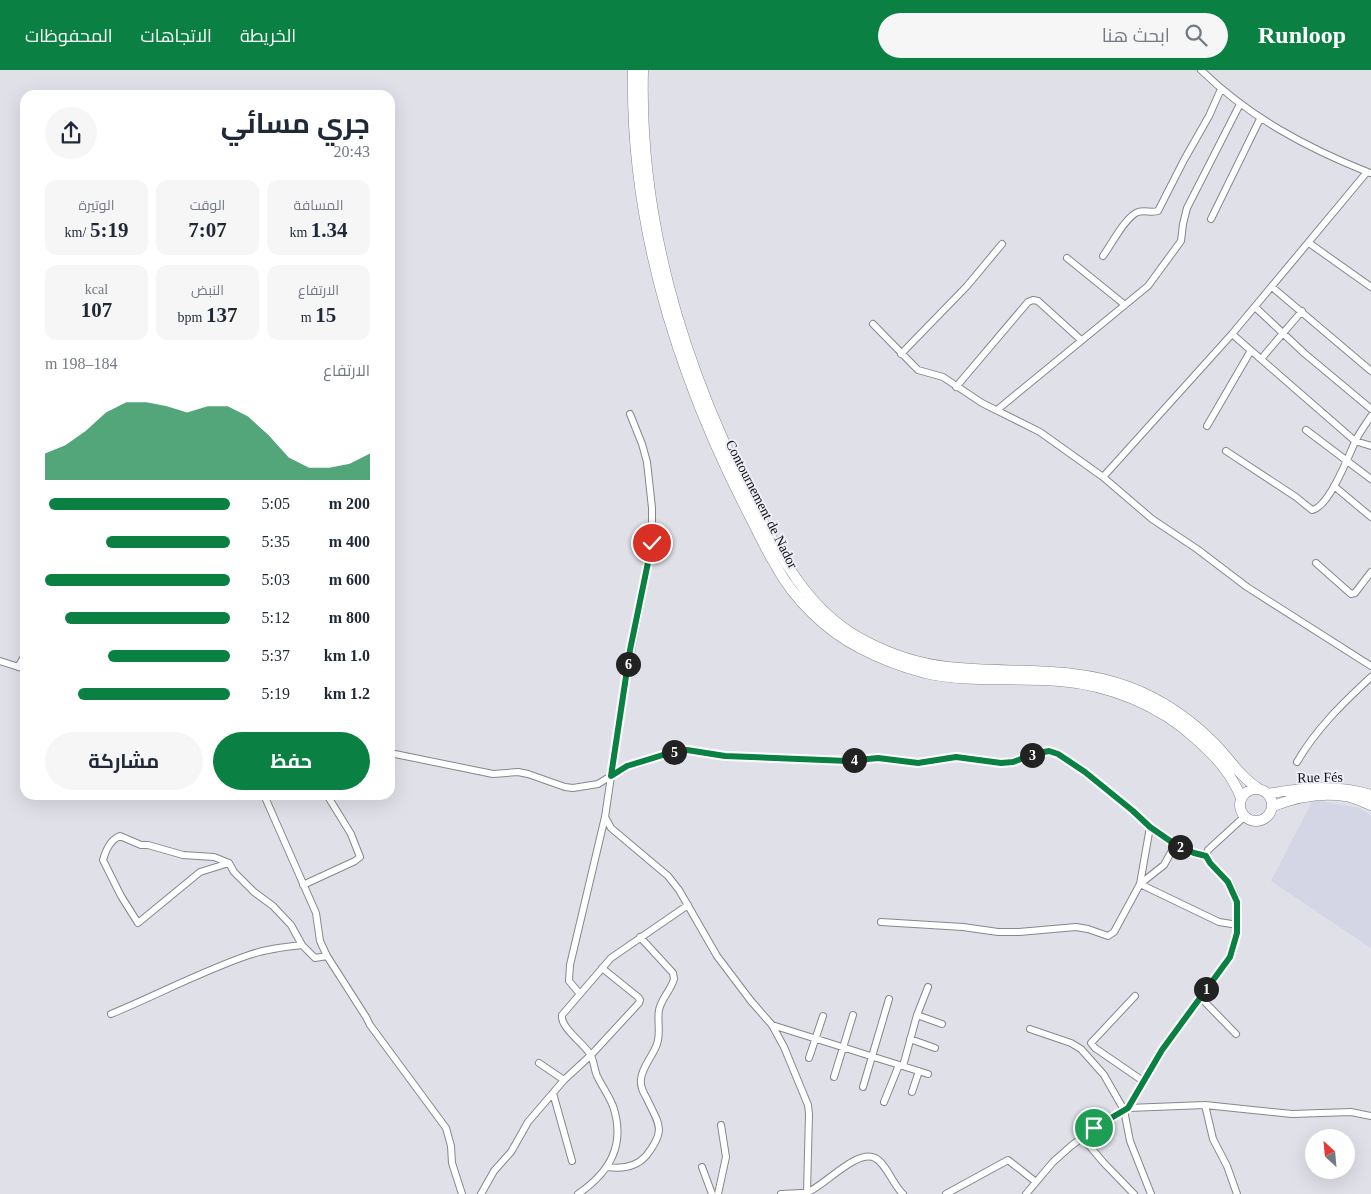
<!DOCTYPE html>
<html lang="ar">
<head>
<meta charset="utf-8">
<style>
	:root { --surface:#fff; --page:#f6f6f7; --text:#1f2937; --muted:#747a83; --accent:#0b8043 }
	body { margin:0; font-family:"Times New Roman",Cairo,serif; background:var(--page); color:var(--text); direction:rtl; height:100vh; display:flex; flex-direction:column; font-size:19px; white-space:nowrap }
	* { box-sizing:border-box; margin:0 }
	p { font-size:16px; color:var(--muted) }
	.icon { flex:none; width:28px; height:28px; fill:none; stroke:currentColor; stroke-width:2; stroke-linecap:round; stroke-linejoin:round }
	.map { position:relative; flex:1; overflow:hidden; direction:ltr }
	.panel { position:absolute; left:20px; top:20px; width:375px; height:710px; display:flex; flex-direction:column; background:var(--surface); border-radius:15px; box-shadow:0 5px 20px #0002; direction:rtl }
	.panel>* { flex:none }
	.needle { width:32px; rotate:334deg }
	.controls { position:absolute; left:1305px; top:1059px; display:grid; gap:10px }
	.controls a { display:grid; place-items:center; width:50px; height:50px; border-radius:50%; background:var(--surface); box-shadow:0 5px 20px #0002; font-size:25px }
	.pin { position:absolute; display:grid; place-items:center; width:42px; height:42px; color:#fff; margin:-21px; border:2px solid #fff; border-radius:50%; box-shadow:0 1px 5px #0007 }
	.km { position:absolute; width:25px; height:25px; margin:-12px; border-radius:50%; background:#222; color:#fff; font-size:14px; line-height:25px; text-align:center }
	.round { display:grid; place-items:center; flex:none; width:52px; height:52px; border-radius:26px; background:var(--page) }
	.head { display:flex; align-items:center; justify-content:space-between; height:85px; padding:0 25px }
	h1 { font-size:28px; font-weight:700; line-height:38px }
	.stats { display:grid; grid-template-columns:repeat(3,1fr); gap:8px; height:85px; padding:5px 25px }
	.stats div { display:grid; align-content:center; border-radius:12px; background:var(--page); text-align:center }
	.stats b { font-size:21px; font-weight:700 }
	.stats small { font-size:14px; font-weight:400 }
	.stats p { font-size:14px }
	.chart { height:140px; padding:10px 25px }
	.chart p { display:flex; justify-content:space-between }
	.chart svg { width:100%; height:90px; margin-top:5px; fill:var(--accent); opacity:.7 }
	.primary-button { display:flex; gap:10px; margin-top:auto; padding:10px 25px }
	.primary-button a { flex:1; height:58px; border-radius:30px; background:var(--accent); color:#fff; font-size:20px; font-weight:700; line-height:58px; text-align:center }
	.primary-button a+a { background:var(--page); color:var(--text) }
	ul { padding:0 25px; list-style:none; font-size:16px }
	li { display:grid; grid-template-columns:80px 60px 1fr; align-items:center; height:38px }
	li i { height:12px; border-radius:6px; background:var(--accent) }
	header { display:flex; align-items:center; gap:30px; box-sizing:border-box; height:70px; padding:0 25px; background:var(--accent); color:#fff }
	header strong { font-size:24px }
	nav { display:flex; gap:28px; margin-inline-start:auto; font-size:18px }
	.search { width:350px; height:45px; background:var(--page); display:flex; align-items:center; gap:12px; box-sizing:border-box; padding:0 18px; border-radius:28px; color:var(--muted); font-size:19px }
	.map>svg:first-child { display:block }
	.built { fill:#d4d5e5 }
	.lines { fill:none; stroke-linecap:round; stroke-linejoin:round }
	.minor-casing { stroke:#86878e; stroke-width:8 }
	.trunk-casing { stroke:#86878e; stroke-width:11 }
	.minor { stroke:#fff; stroke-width:6 }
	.trunk { stroke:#fff; stroke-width:10 }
	.route-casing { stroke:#fff; stroke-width:10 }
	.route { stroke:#0b8043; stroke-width:6 }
	.labels { text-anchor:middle; stroke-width:4; stroke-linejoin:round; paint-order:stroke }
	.street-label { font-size:14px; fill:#111214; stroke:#edeef6 }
</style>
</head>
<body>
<header>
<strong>Runloop</strong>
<div class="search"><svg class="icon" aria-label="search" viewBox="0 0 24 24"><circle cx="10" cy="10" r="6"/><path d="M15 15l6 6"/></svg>ابحث هنا</div>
<nav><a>الخريطة</a><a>الاتجاهات</a><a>المحفوظات</a></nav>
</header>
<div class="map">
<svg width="1371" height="1124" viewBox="0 0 1371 1124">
	<rect width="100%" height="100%" fill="#e0e0e9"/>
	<!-- built -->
	<path class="built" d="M1313 730 1360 738 1371 746V878L1271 811Z"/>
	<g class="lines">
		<!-- minor casing -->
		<g class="minor-casing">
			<path id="minor" d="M1201 0C1249 47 1307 78 1370 103
				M1211 149 1260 49
				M1309 173 1371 217
				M1103 186C1111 175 1126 146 1138 142 1145 140 1151 143 1158 141L1184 90 1209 46 1221 19
				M1067 188 1125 235
				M1272 217 1371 301
				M1255 237 1304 283 1371 339
				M873 254 918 300 943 307 982 333 1040 362 1103 407 1152 449 1197 479 1247 517 1371 596
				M1232 264 1355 371 1371 376
				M901 284 967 216 1002 174
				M1261 289 1302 241
				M956 317 1028 232 1033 230 1038 231 1081 270
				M997 340 1148 216 1181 171 1183 154 1187 138 1240 34
				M630 344 642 374 647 392 652 438V473L625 612 605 747 611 758 668 806 679 820 717 886 751 931 772 955 784 977 808 1035 809 1044 807 1122
				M1207 356 1250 282
				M1306 360 1371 409
				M1226 381 1296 427 1312 440C1329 437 1348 387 1355 372 1359 363 1366 354 1371 346
				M1103 407 1232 264 1367 102
				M1334 416 1371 447
				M1316 493 1351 524 1355 523 1371 502
				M0 591 25 599
				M18 597 25 585
				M390 683 493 704 518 702 528 704 565 717 573 718 598 714 627 696 640 693 666 684 687 680 725 686 847 691 878 688 918 693 956 687 1001 693 1013 691 1034 684 1049 681 1058 684 1085 702 1133 741 1150 757 1175 775 1193 783 1206 786
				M1297 692C1316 659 1343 633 1371 607
				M264 725 316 843 320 871 327 886 366 947 370 955 446 1058 451 1076 452 1093 462 1124
				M1150 757 1140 814 1219 852 1238 855
				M229 793 200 802 138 853 121 826 103 790C106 780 110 770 120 766L141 775H148L183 785 214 787 229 793 234 802 254 822 273 836 291 855 302 875 315 888 327 886
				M303 815 355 791 360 787 351 764 327 725
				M881 852 963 857 998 862H1019L1076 857 1088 859 1108 866 1114 862 1140 814 1164 795 1175 775
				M580 924 569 911 570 895 605 747
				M1135 926 1091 973 1095 978 1143 1011
				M1200 927 1236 964
				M111 944C157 925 202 901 249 885 266 879 284 877 302 875
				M917 945 942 954
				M772 955 928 1004
				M1030 959 1071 973 1081 979 1104 1005 1124 1040 1130 1071 1151 1124
				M910 969 935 978
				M809 988 823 946
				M539 993 564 1010
				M903 996 917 945 928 917
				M834 1007 853 945
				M863 1017 889 929
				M912 1022 919 1001
				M553 1023 572 1091
				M884 1032 899 995
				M1205 1035 1213 1069 1227 1096 1237 1124
				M1128 1038 1162 980 1221 900 1230 887 1233 878 1238 855 1236 827 1229 812 1210 793 1206 786 1208 780 1244 747
				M1082 1067 1103 1092 1134 1124
				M607 1097C621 1099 636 1097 646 1086 667 1059 659 1055 646 1027 643 1022 640 1016 641 1009 642 997 653 986 657 974 661 963 657 951 659 940 661 929 671 920 674 909L673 903 640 867
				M702 1097 712 1124
				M481 1124 494 1101 511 1082 528 1052 564 1010 591 985 639 933 640 930 638 927 602 898
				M578 1124C610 1102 626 1075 613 1036 609 1026 602 1016 597 1006 594 999 594 990 590 984 583 973 560 957 562 945L611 888 688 835
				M718 1124 726 1087 721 1055
				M781 1124C790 1123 800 1124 808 1122 825 1115 857 1079 875 1088 886 1093 893 1115 903 1124
				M946 1124 1008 1090 1036 1112
				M1026 1124 1053 1092 1071 1076 1107 1049 1128 1038 1205 1035 1292 1044 1351 1042 1371 1046"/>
		</g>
		<!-- trunk casing -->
		<g class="trunk-casing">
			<path id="trunk" d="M633 0C630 154 677 303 746 439 756 458 765 478 776 496 794 529 826 561 860 578 881 589 902 597 925 603 969 613 1015 607 1060 611 1109 615 1159 635 1196 669 1215 686 1232 704 1241 728
				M643 0C639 150 683 295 751 428 779 484 808 543 867 572 892 585 920 594 948 597 1009 604 1072 595 1129 617 1161 629 1190 649 1214 673 1230 689 1240 707 1259 719
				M1240 735a16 16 0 1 1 32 0a16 16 0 1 1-32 0Z
				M1268 724C1302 717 1338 714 1371 725
				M1273 736C1296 727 1320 722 1345 726 1354 727 1363 732 1371 735"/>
		</g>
		<!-- minor -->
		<use href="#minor" class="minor"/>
		<!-- trunk -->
		<use href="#trunk" class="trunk"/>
	</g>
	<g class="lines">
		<!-- route casing -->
		<g class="route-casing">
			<path id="route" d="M652 473 630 580 611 706 627 696 666 684 687 680 725 686 848 691 878 688 918 693 956 687 1001 693 1013 692 1034 684 1049 681 1058 684 1085 702 1133 741 1150 757 1176 775 1194 783 1206 786 1210 793 1228 812 1237 832V863L1230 887 1162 980 1128 1038 1094 1058"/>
		</g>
		<!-- route -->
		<use href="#route" class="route"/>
	</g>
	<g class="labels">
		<!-- street labels -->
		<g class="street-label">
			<text transform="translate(762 434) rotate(63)" y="5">Contournement de Nador</text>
			<text transform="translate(1320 707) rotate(-1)" y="5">Rue Fés</text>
		</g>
	</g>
</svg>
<div class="controls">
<a><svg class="needle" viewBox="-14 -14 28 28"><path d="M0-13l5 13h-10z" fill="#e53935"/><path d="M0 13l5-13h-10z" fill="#747a83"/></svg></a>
</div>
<div class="pin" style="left:1094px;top:1058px;background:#1e9e55"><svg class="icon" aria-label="arrive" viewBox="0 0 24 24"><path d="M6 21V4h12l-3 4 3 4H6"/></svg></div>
<div class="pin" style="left:652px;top:473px;background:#d93025"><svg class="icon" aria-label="check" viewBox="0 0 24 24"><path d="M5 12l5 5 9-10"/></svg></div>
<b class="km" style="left:1206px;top:919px">1</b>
<b class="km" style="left:1180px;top:777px">2</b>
<b class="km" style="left:1032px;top:685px">3</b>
<b class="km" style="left:854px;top:690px">4</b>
<b class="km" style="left:674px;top:682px">5</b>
<b class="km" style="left:628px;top:594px">6</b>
<section class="panel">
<div class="head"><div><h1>جري مسائي</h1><p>20:43</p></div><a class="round"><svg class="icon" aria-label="share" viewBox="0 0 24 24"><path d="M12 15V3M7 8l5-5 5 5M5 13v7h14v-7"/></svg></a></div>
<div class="stats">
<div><p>المسافة</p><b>1.34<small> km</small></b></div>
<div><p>الوقت</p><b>7:07</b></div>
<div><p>الوتيرة</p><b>5:19<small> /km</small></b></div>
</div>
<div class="stats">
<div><p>الارتفاع</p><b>15<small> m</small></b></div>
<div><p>النبض</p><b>137<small> bpm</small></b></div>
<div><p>kcal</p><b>107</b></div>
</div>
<div class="chart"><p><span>الارتفاع</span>184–198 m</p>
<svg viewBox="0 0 160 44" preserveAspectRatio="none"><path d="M0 44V31L10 27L20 20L30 11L40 6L50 6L60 8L70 11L80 8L90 8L100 13L110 22L120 33L130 38L140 38L150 36L160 31V44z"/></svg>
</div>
<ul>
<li><b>200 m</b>5:05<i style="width:98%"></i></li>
<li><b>400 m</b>5:35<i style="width:67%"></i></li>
<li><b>600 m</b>5:03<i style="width:100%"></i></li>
<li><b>800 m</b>5:12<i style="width:89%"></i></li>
<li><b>1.0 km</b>5:37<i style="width:66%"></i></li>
<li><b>1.2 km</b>5:19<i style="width:82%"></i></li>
</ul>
<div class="primary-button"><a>حفظ</a><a>مشاركة</a></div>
</section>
</div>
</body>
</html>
